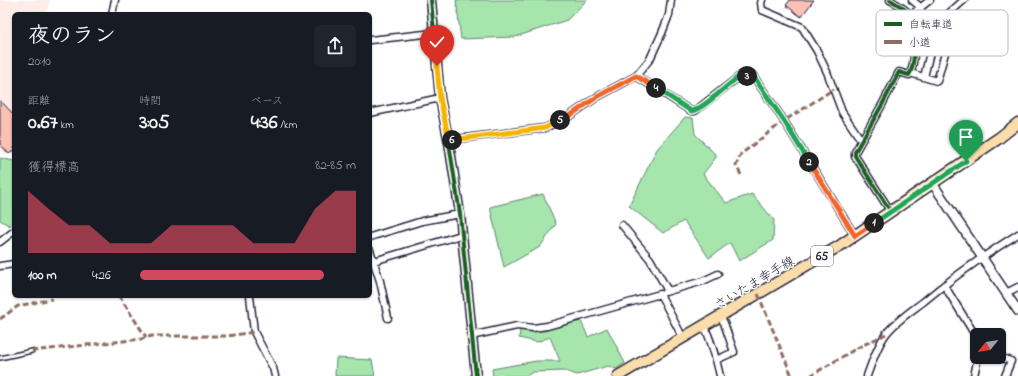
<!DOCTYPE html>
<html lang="ja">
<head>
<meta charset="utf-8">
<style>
	:root { --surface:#171b24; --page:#20242c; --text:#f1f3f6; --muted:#9ea1a6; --accent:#d1495b }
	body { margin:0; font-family:"Indie Flower","Klee One",sans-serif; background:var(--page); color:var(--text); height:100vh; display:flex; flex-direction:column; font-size:15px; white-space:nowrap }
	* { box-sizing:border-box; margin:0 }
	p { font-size:13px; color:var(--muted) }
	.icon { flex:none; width:22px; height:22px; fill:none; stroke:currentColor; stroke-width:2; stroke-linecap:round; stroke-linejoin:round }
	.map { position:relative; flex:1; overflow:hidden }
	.side { position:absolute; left:12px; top:12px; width:360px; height:286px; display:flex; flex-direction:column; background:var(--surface); border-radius:6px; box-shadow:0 1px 3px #0004 }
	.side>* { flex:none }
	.needle { width:26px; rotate:240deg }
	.fabs { position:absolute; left:970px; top:328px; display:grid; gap:8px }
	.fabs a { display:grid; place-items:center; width:36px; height:36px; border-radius:6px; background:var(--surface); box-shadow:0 1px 3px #0004; font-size:20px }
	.pin { position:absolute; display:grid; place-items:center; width:34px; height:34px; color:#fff; margin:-41px -17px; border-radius:50% 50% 50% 0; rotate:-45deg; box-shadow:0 0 4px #0007 }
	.pin .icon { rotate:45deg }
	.km { position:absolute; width:20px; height:20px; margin:-10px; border-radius:50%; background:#222; color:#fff; font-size:11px; line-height:20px; text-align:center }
	.round { display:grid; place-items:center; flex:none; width:42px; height:42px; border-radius:6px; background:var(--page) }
	.head { display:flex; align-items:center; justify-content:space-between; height:68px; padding:0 16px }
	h1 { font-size:22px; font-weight:700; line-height:30px }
	.metrics { display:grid; grid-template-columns:repeat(3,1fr); gap:6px; height:68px; padding:4px 16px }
	.metrics div { display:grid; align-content:center }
	.metrics b { font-size:20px; font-weight:700 }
	.metrics small { font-size:11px; font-weight:400 }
	.metrics p { font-size:11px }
	.chart { height:112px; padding:8px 16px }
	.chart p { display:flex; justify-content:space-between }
	.chart svg { width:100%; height:72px; margin-top:4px; fill:var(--accent); opacity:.7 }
	ul { padding:0 16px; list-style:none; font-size:13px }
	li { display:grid; grid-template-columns:64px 48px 1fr; align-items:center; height:30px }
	li i { height:10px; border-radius:5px; background:var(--accent) }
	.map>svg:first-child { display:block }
	.built { fill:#feece9 }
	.green { fill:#a6e5ac; stroke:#648474 }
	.building { fill:#fcc1b6; stroke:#22223b }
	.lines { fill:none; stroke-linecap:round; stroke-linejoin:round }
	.service-casing { stroke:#22223b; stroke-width:6 }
	.minor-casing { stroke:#22223b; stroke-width:9 }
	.tertiary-casing { stroke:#22223b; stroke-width:11 }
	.primary-casing { stroke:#22223b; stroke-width:13 }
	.service { stroke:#fff; stroke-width:3 }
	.minor { stroke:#fff; stroke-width:6 }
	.tertiary { stroke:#fff; stroke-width:8 }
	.primary { stroke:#faddab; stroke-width:10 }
	.quiet { stroke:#8d6e63; stroke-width:3; stroke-dasharray:6 3; stroke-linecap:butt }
	.cycleway-casing { stroke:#fff; stroke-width:6 }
	.cycleway { stroke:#1b5e20; stroke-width:4 }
	.split-1-casing { stroke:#fff; stroke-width:8 }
	.split-2-casing { stroke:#fff; stroke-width:8 }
	.split-3-casing { stroke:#fff; stroke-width:8 }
	.split-4-casing { stroke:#fff; stroke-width:8 }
	.split-5-casing { stroke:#fff; stroke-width:8 }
	.split-6-casing { stroke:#fff; stroke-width:8 }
	.split-7-casing { stroke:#fff; stroke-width:8 }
	.split-1 { stroke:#22a559; stroke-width:5 }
	.split-2 { stroke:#f0652b; stroke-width:5 }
	.split-3 { stroke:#22a559; stroke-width:5 }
	.split-4 { stroke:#22a559; stroke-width:5 }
	.split-5 { stroke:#f0652b; stroke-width:5 }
	.split-6 { stroke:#f5b400; stroke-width:5 }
	.split-7 { stroke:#f5b400; stroke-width:5 }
	.labels { text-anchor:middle; stroke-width:3; stroke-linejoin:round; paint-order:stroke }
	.shield { fill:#fff; stroke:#646476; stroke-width:1 }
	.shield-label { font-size:12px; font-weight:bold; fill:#22223b }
	.street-label { font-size:13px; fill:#22223b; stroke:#fff }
	.key { fill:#fff; stroke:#bdbdc4; stroke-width:1 }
	.key-label { font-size:11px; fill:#22223b }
</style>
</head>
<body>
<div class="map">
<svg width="1018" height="376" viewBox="0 0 1018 376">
	<rect width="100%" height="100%" fill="#fff"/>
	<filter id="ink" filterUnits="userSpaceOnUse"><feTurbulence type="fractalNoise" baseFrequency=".025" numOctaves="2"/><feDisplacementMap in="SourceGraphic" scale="8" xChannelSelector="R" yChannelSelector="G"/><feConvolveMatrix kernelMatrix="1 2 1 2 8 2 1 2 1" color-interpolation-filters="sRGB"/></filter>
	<g filter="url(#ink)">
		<!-- built -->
		<path class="built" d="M0 0H50L47 11 40 14H14V155L0 152Z"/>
		<!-- green -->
		<path class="green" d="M456 0H587L567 20 515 37 461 39Z
			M685 117 693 118 695 134 717 156 703 174 726 203 752 194 774 220 773 240 739 261 730 243 709 258 684 221 663 233 629 206 657 149Z
			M0 158 14 161V221L10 226 0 220Z
			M543 194 556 224 540 247 504 267 490 207Z
			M581 321 588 337 607 328 625 363 616 369 608 366 577 375 565 371 533 372 526 376H493L492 369 536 361H560L550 337 537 342 519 338 520 329 544 331Z
			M336 358 372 360 375 376H335Z"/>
		<!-- building -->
		<path class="building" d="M790 0H814L801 17 786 5Z
			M0 100 14 115V150L9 154 0 144Z"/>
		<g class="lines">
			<!-- service casing -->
			<g class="service-casing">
				<path id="service" d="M0 358 32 351"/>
			</g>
			<!-- minor casing -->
			<g class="minor-casing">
				<path id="minor" d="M762 0 761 3 762 10 802 27 817 51 827 72 842 112 861 140
					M890 0C897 4 907 9 912 17 917 26 915 67 909 75L899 72 882 105 855 152V156L891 212
					M912 0 918 5 934 36 924 77
					M112 14 115 0
					M911 15 930 0
					M931 29 964 0
					M370 40 434 33
					M910 73 937 81 947 46 933 42
					M636 76 691 111H695L741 75 749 76 752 74 784 121 855 236
					M370 113 440 98
					M449 140 545 128 568 117 597 97 636 76 650 59 662 33 669 15 671 0
					M622 225 650 259 668 291
					M370 237 422 221 460 214
					M0 242 14 231
					M370 250 380 281 388 318
					M374 261 461 235
					M0 266 14 264
					M944 285 977 338V342
					M665 292 703 281 718 274
					M1006 293 1018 287
					M250 296 254 332 273 368 275 376
					M704 326C712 341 716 359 720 376
					M471 336 517 326 533 328 547 326 660 294 683 338
					M999 357 1011 361 1005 376
					M716 360 734 352 724 323 720 316
					M867 376C872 362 877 346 886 334 896 321 910 312 923 302 953 277 985 255 1018 234
					M974 376 978 357"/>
			</g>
			<!-- tertiary casing -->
			<g class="tertiary-casing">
				<path id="tertiary" d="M431 0 440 98 449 143 460 214 476 376
					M933 184 1018 311"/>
			</g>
			<!-- primary casing -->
			<g class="primary-casing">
				<path id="primary" d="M618 376 841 245 999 138 1018 123"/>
			</g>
			<!-- service -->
			<use href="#service" class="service"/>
			<!-- minor -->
			<use href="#minor" class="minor"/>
			<!-- tertiary -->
			<use href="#tertiary" class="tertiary"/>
			<!-- primary -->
			<use href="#primary" class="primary"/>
			<!-- quiet -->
			<path class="quiet" d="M741 175 736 165 741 154 784 121 834 89
				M758 294 792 376
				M119 296 146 337
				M0 319 18 306 52 299
				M32 351 141 339 152 336H228L254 332
				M810 376 857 348 886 334"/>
			<!-- cycleway casing -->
			<g class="cycleway-casing">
				<path id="cycleway" d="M431 0 440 98 449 143 460 214 476 376
					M890 0C897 4 907 9 912 17 917 26 915 67 909 75L899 72 882 105 855 152V156L891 212
					M636 76 691 111H695L741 75 749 76 752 74 784 121 855 236"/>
			</g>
			<!-- cycleway -->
			<use href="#cycleway" class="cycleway"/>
		</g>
	</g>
	<g class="lines" filter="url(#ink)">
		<!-- split-1 casing -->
		<g class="split-1-casing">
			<path id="split-1" d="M874 223 966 161"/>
		</g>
		<!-- split-2 casing -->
		<g class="split-2-casing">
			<path id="split-2" d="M809 162 855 236 874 223"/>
		</g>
		<!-- split-3 casing -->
		<g class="split-3-casing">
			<path id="split-3" d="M747 76H749L752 74 784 121 809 162"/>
		</g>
		<!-- split-4 casing -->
		<g class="split-4-casing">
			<path id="split-4" d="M656 88 691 111C702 111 730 82 741 75L747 76"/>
		</g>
		<!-- split-5 casing -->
		<g class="split-5-casing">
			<path id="split-5" d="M560 120 568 117 597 97 636 76 656 88"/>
		</g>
		<!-- split-6 casing -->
		<g class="split-6-casing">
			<path id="split-6" d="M452 140 545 128 560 120"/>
		</g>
		<!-- split-7 casing -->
		<g class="split-7-casing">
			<path id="split-7" d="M437 66 440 98 449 140H452"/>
		</g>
		<!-- split-1 -->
		<use href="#split-1" class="split-1"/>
		<!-- split-2 -->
		<use href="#split-2" class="split-2"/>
		<!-- split-3 -->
		<use href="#split-3" class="split-3"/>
		<!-- split-4 -->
		<use href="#split-4" class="split-4"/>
		<!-- split-5 -->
		<use href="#split-5" class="split-5"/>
		<!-- split-6 -->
		<use href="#split-6" class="split-6"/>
		<!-- split-7 -->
		<use href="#split-7" class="split-7"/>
	</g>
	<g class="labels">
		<!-- shield labels -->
		<rect class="shield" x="811" y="246" width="22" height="20" rx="3"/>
		<g class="shield-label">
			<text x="822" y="260">65</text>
		</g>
		<!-- street labels -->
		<g class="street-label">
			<text transform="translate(754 282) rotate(-31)" y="5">さいたま幸手線</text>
		</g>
	</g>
	<!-- legend -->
	<rect x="876" y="10" width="132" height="46" rx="6" class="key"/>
	<rect x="884" y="22" width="18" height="4" fill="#1b5e20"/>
	<rect x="884" y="40" width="18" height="4" fill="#8d6e63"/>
	<g class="key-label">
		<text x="909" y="28">自転車道</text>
		<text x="909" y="46">小道</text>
	</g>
</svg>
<div class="fabs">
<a><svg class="needle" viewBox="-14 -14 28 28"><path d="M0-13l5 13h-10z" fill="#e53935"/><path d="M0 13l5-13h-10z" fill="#9ea1a6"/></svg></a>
</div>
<div class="pin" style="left:966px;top:161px;background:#1e9e55"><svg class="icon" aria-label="arrive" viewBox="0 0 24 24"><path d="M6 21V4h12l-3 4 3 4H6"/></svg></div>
<div class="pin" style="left:437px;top:66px;background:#d93025"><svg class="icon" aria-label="check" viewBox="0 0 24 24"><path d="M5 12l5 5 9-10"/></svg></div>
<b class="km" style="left:874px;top:223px">1</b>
<b class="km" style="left:809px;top:162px">2</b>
<b class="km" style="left:747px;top:76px">3</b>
<b class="km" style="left:656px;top:88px">4</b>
<b class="km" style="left:560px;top:120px">5</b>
<b class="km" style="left:452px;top:140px">6</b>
<section class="side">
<div class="head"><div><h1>夜のラン</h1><p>20:10</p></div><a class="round"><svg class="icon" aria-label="share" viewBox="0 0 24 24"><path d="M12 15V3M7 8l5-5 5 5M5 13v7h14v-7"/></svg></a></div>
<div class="metrics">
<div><p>距離</p><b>0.67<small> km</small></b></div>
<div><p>時間</p><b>3:05</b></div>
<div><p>ペース</p><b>4:36<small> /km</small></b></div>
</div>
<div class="chart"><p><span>獲得標高</span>82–85 m</p>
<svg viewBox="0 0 160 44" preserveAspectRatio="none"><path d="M0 44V6L10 17L20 27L30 27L40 38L50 38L60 38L70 27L80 27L90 27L100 27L110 38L120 38L130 38L140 17L150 6L160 6V44z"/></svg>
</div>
<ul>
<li><b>100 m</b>4:26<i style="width:85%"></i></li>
</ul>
</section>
</div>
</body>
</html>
